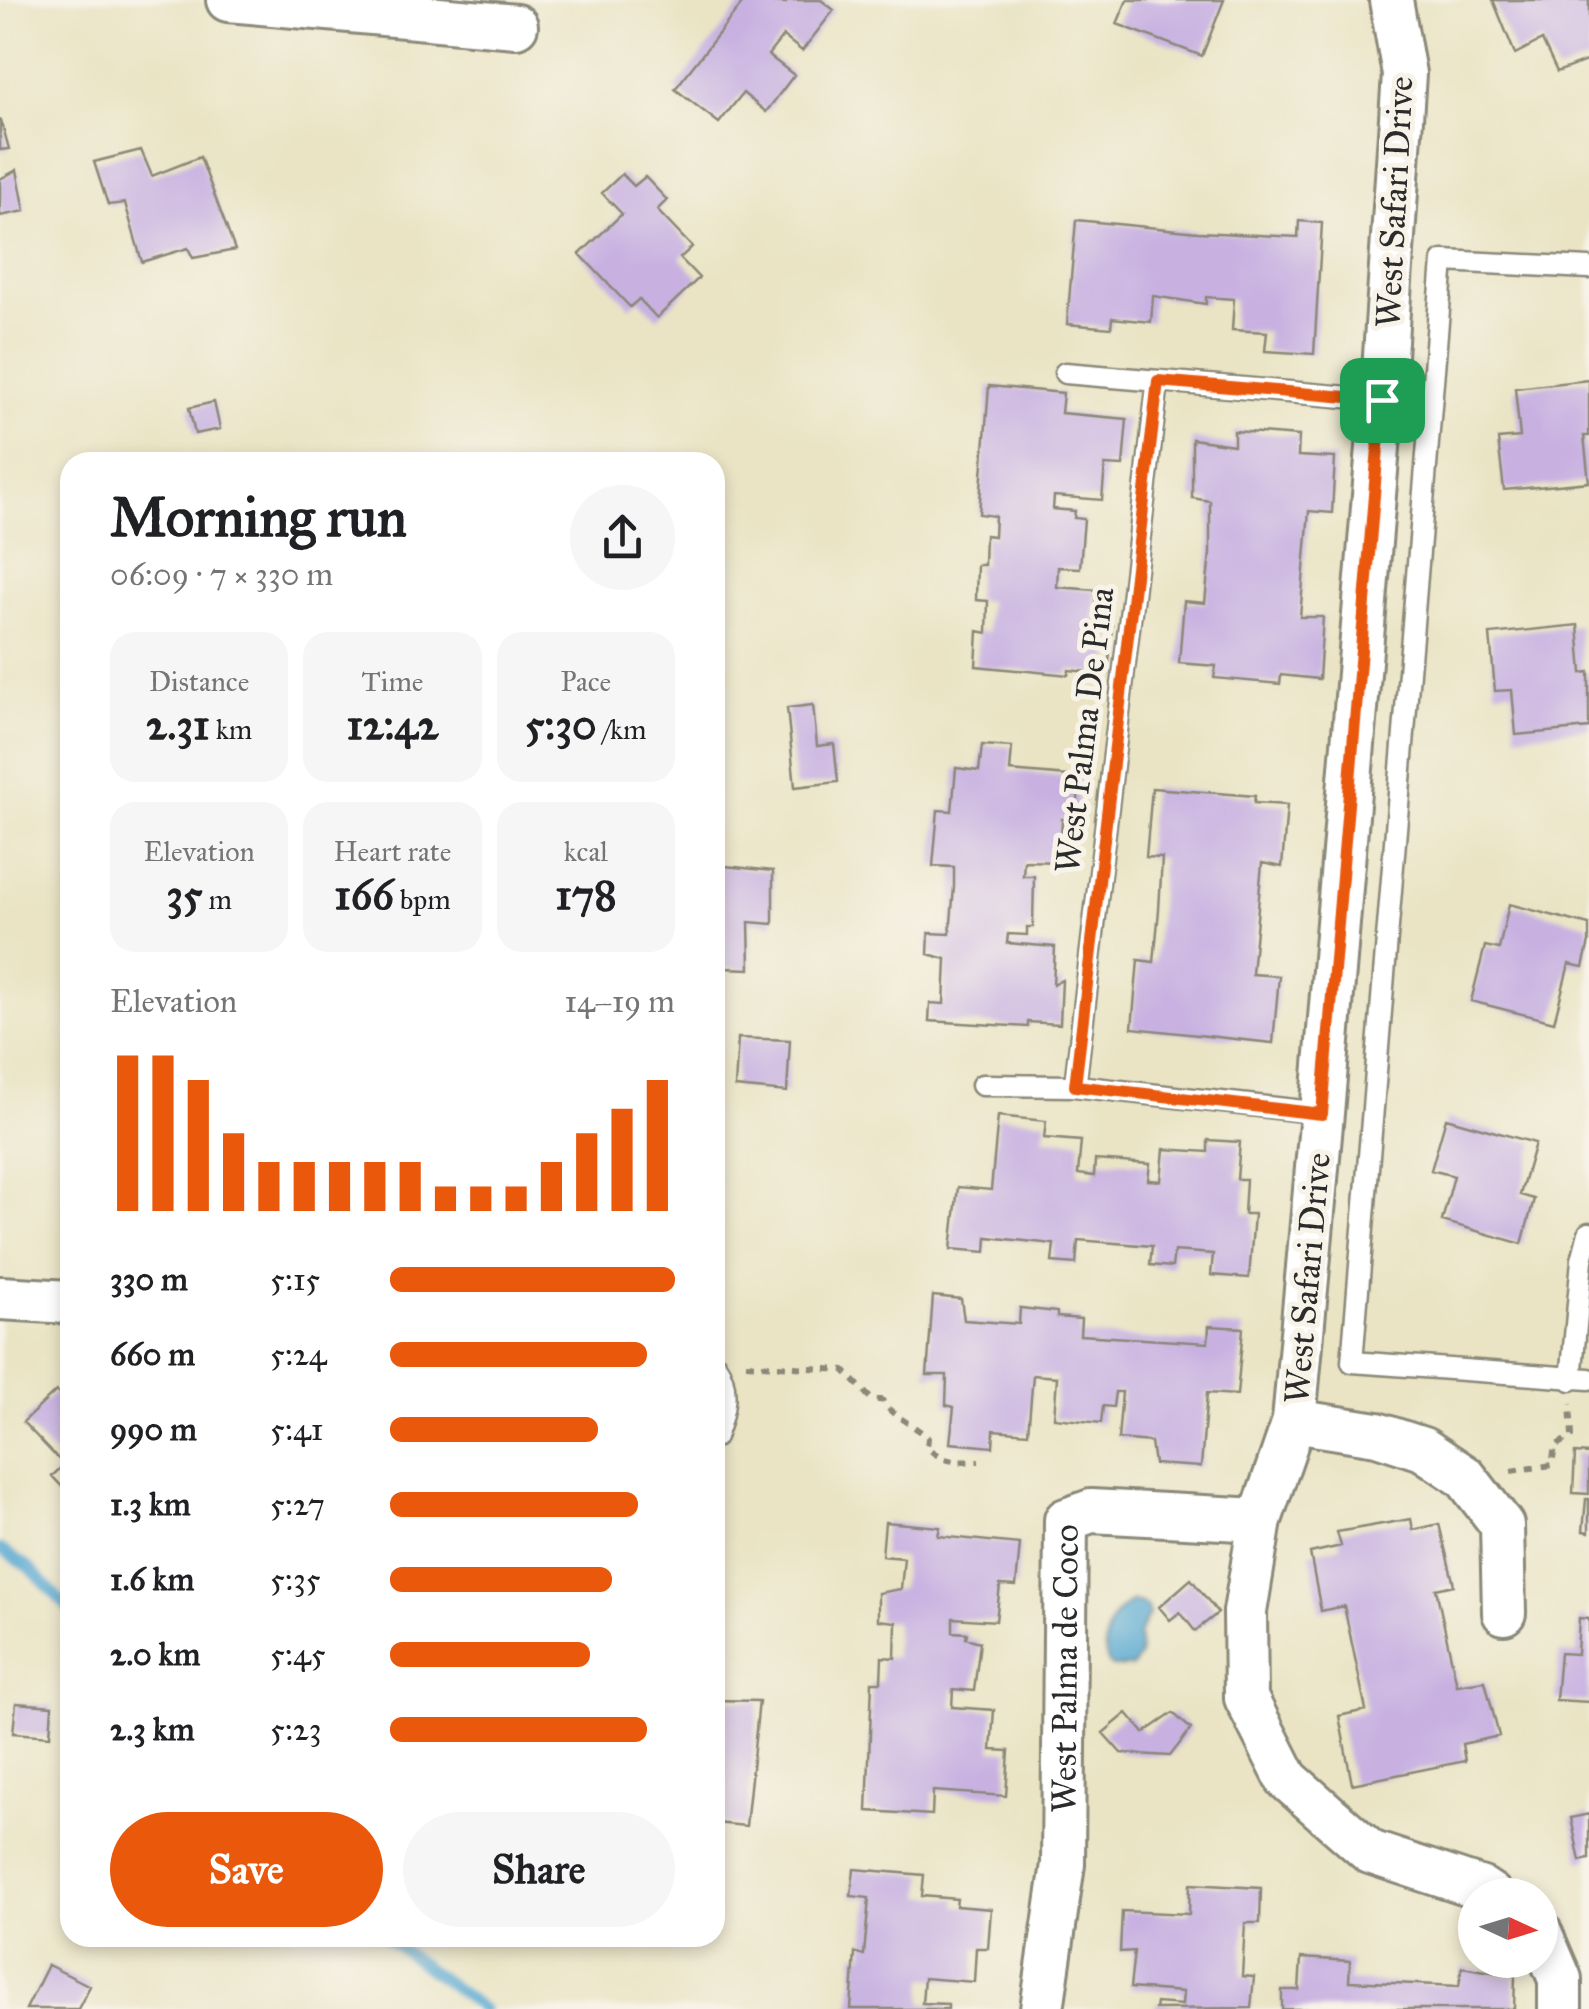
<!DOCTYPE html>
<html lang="en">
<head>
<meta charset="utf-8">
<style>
	:root { --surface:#fff; --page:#f6f6f6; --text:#202124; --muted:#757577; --accent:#ea580c }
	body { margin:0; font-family:"IM FELL Great Primer",serif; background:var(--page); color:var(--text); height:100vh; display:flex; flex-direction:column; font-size:38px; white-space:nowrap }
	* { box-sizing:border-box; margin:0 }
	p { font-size:32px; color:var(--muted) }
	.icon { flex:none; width:55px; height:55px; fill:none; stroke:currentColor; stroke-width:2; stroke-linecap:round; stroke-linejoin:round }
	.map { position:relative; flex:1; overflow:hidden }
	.sheet { position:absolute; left:60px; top:452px; width:665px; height:1495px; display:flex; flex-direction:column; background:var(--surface); border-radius:30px; box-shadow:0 5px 15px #0003 }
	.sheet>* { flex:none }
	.needle { width:65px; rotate:94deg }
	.fabs { position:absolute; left:1458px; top:1878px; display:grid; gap:20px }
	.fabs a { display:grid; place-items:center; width:100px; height:100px; border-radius:50%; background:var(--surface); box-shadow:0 5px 15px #0003; font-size:50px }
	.pin { position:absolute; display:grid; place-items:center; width:85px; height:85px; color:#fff; margin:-42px; border-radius:20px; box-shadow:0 5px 15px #0006 }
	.round { display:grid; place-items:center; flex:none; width:105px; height:105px; border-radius:52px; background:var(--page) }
	.summary { display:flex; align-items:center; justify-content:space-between; height:170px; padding:0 50px }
	h1 { font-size:55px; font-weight:700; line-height:75px }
	.figures { display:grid; grid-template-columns:repeat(3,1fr); gap:15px; height:170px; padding:10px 50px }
	.figures div { display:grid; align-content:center; border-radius:25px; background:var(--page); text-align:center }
	.figures b { font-size:42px; font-weight:700 }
	.figures small { font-size:28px; font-weight:400 }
	.figures p { font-size:28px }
	.chart { height:280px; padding:20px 50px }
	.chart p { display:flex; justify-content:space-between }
	.chart svg { width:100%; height:180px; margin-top:10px; stroke:var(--accent); stroke-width:6 }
	.button { display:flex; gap:20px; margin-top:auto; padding:20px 50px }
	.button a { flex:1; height:115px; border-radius:60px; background:var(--accent); color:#fff; font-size:40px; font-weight:700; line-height:115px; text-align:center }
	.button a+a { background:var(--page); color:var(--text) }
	ul { padding:0 50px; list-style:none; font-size:32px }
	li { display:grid; grid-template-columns:160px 120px 1fr; align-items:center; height:75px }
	li i { height:25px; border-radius:12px; background:var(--accent) }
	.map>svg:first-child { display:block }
	.water { fill:#55a8d1; stroke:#406a7e; stroke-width:2.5 }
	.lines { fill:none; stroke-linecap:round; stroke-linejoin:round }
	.stream { stroke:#55a8d1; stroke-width:11 }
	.building { fill:#c8b1e1 }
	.service-casing { stroke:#8a8878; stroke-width:25 }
	.minor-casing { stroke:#8a8878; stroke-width:48 }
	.path { stroke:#8a8878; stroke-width:6; stroke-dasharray:8 8; stroke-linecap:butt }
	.service { stroke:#fff; stroke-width:20 }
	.minor { stroke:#fff; stroke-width:42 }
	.route-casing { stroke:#fff; stroke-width:20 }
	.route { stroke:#ea580c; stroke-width:12 }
	.labels { text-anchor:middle; stroke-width:10; stroke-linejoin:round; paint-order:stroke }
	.street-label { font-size:35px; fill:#2b2b2b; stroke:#f7f3e8 }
</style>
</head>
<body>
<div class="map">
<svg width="1589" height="2009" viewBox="0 0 1589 2009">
	<rect width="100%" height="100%" fill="#f7f3e8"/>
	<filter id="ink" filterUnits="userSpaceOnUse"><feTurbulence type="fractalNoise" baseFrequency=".01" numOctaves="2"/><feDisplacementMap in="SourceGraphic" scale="20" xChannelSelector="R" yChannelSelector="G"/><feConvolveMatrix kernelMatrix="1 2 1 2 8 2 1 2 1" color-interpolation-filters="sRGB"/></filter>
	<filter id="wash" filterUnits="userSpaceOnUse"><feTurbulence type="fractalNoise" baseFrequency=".0048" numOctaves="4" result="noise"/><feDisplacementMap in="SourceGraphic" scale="40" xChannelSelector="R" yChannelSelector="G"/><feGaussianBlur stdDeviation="2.25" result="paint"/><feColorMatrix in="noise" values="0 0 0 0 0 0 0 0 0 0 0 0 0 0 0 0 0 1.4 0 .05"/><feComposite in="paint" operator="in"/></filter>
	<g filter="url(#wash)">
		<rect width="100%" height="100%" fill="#eae4c5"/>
		<!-- water -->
		<path class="water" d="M1133 1601 1146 1606 1149 1614 1138 1635 1140 1655 1132 1667H1112C1095 1647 1110 1612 1133 1601Z"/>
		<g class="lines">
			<!-- stream -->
			<path class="stream" d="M0 1549 29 1567 70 1610
				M386 1938 483 2009"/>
		</g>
		<g id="blocks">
			<!-- building -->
			<path class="building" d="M745 0 786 3 788 0H821L834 10 802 51 783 36 768 55 794 75 766 112 743 93 719 123 675 89Z
				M1127 0H1224L1202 56 1117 24Z
				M1493 0H1589V60L1557 72 1542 40 1515 54Z
				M0 120H1L9 149 0 150Z
				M141 150 152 176 200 157 235 250 193 258 188 248 142 262 125 203 108 205 94 162Z
				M17 170 25 211 0 216V179Z
				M622 174 634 186 645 177 667 200 657 210 692 247 680 258 699 278 657 318 639 299 630 307 580 254 622 214 602 193Z
				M1076 220 1198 232 1298 237 1299 221 1322 223 1314 354 1265 351 1267 332 1232 330 1234 299 1206 297V304L1153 296 1151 322 1112 318 1111 328 1067 324Z
				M1589 380V436H1584L1589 482 1504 490 1498 439 1520 437 1515 388Z
				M989 386 1063 393 1061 413 1127 419 1123 466 1105 465 1102 500 1054 496 1053 509 1075 511 1074 518 1084 519 1080 568 1058 567 1057 587 1096 590 1094 623 1112 625 1108 674 1069 670 1068 675 976 666 978 631 987 633 988 601 976 600 977 565H984L985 535 994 536 995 516 979 514Z
				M214 402 220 429 195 434 189 408Z
				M1234 431 1299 436 1298 456 1335 458 1332 513 1309 511 1300 617H1323L1319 679 1281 675 1280 684 1214 678 1216 666 1179 663 1184 601 1205 603 1210 553V501L1192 498V439L1234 445Z
				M1578 625 1582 673 1589 672V728L1516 735 1512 690 1495 691 1490 634Z
				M813 705 817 746 834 744 838 782 795 787 787 708Z
				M982 745 1012 747 1010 771 1080 777 1076 821 1062 819 1060 862 1024 861 1023 876H1034L1033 927H1027V935L1008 934 1007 943 1055 947 1053 984 1062 980 1060 1024 1028 1022V1027L929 1021 930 1003 944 1004 946 959 928 954 929 933 950 934 954 887V867L933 866 938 810 952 811 956 768 979 771Z
				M1152 788 1255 796 1254 803 1287 805 1282 867 1262 863 1252 974 1279 976 1273 1043 1132 1028 1138 960 1154 962 1159 910 1162 858 1146 857Z
				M715 865 773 871V924L749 922 750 969 723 968 720 941 715 942Z
				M1509 904 1589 925V942L1583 967 1569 964 1554 1022 1471 1001 1485 946 1499 949Z
				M738 1038 790 1040 787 1092 735 1087Z
				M998 1116 1046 1121 1044 1138 1081 1141 1078 1174 1094 1176 1095 1160 1150 1164 1148 1180 1161 1181 1164 1149 1208 1152V1140L1240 1142 1237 1179H1246L1244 1214H1254L1249 1278 1211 1275 1213 1254 1174 1251 1172 1267 1150 1265 1152 1246 1078 1240 1076 1264 1052 1262 1054 1244 987 1237 986 1252 951 1249 958 1187 991 1190Z
				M1446 1118 1535 1143 1520 1195 1534 1199 1522 1244 1442 1221 1454 1176 1431 1170Z
				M933 1296 961 1299 964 1320 1019 1324 1020 1308 1057 1312V1317L1081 1319 1080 1335 1208 1343 1209 1326 1243 1328 1237 1395 1207 1393 1201 1467 1154 1464 1151 1442 1118 1439 1122 1392H1115L1113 1407 1103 1406 1101 1423 1054 1418 1057 1377 1033 1375 1028 1433 994 1430 993 1447 950 1443 954 1407 946 1405 947 1375H927Z
				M56 1391 70 1406V1495L52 1476 64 1465 23 1422Z
				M1575 1453 1589 1454V1494L1573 1493Z
				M1586 1499H1589V1532L1583 1531Z
				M1411 1519 1413 1530 1439 1524 1454 1585 1436 1589 1457 1685 1485 1681 1499 1736 1462 1744 1465 1761 1352 1784 1339 1716 1366 1710 1344 1606 1321 1611 1310 1553 1341 1546 1337 1532Z
				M885 1522 940 1527 938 1536 1020 1544 1016 1586 1000 1585 996 1621 953 1618V1632L967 1633 966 1638 980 1642 974 1691 953 1689 952 1707 994 1710 991 1750 1009 1751 1006 1796 933 1791 932 1815 867 1811 872 1682H881L882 1657 895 1658 896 1622 878 1620V1593L901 1589 904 1558 882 1556Z
				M1191 1579 1218 1613 1195 1631 1180 1612 1170 1620 1159 1607Z
				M1579 1618 1589 1619V1702L1556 1700 1560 1653 1577 1654Z
				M715 1700 759 1701 746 1826 715 1823Z
				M16 1703 52 1706 50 1736 13 1733Z
				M1127 1713 1144 1733 1173 1713 1191 1729 1170 1756 1121 1753 1103 1733Z
				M1589 1814V1859L1580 1861 1571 1818Z
				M854 1869 924 1875 922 1896 957 1899 956 1906 991 1909 988 1948H976L974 1982 924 1978 922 2003 948 2004V2009H851L855 1953 864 1955 869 1898 851 1896Z
				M1190 1884 1261 1888 1260 1923H1245L1242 1976 1254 1977 1251 2008 1155 2009 1156 2003 1182 2005 1183 1992 1130 1988 1134 1951 1120 1952 1122 1911 1189 1914Z
				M1301 1958 1350 1961 1349 1981 1459 1986 1462 1967 1515 1976 1514 2009H1282V1990H1299Z
				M48 1965 90 1986 78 2009H26Z"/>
		</g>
	</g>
	<g filter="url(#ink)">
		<use href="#blocks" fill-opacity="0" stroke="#8a8878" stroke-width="2.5"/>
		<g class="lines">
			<!-- service casing -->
			<g class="service-casing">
				<path id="service" d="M1589 268 1443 261 1352 1362 1589 1379
					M1065 373 1382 400
					M982 1085 1075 1086 1322 1113
					M1075 1086 1158 381
					M715 1364C731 1387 724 1412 715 1437
					M1571 1380 1582 1260 1589 1233"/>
			</g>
			<!-- minor casing -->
			<g class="minor-casing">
				<g id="minor">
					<path d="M228 0 516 26"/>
					<path d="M1391 0 1404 74 1382 400 1322 1113 1294 1421 1260 1520 1245 1612 1246 1698 1287 1779 1370 1852 1482 1889 1491 1895"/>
					<path d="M0 1298 70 1302"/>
					<path d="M1294 1421 1377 1434 1423 1449 1465 1477 1502 1525 1504 1613"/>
					<path d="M1540 1932 1560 1979V2009"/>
					<path id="s1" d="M1042 2009 1063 1864 1066 1520 1091 1511 1260 1520"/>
				</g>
			</g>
			<!-- path -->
			<path class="path" d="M746 1364 844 1370 872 1400H882C891 1417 913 1423 928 1438L927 1447C943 1463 957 1462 979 1461
				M1511 1471 1552 1465 1555 1446 1572 1436 1570 1404"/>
			<!-- service -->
			<use href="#service" class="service"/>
			<!-- minor -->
			<use href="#minor" class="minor"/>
		</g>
	</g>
	<g class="lines" filter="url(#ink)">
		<!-- route casing -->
		<g class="route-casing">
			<path id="route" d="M1158 381 1382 400 1322 1114 1075 1086Z"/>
		</g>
		<!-- route -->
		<use href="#route" class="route"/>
	</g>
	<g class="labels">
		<!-- street labels -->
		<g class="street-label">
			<text transform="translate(1394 202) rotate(-87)" y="12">West Safari Drive</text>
			<text transform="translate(1084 730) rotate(-83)" y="12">West Palma De Pina</text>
			<text transform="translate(1307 1278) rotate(-85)" y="12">West Safari Drive</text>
			<text dy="12" stroke="none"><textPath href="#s1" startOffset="342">West Palma de Coco</textPath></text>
		</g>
	</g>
</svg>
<div class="fabs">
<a><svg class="needle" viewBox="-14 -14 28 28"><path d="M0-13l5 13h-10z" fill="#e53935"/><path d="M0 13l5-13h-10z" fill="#757577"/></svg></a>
</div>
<div class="pin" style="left:1382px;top:400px;background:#1e9e55"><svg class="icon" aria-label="arrive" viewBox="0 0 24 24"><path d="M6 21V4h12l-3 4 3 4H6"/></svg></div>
<section class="sheet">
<div class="summary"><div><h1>Morning run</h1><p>06:09 · 7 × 330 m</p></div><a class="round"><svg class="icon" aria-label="share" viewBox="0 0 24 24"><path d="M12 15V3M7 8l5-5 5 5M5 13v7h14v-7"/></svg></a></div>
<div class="figures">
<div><p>Distance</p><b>2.31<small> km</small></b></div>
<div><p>Time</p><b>12:42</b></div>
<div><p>Pace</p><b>5:30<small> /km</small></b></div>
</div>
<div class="figures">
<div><p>Elevation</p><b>35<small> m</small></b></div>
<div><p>Heart rate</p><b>166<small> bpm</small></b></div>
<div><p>kcal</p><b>178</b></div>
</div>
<div class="chart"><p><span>Elevation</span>14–19 m</p>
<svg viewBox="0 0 160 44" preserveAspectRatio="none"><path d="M5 44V6M15 44V6M25 44V12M35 44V25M45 44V32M55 44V32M65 44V32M75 44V32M85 44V32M95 44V38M105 44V38M115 44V38M125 44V32M135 44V25M145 44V19M155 44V12"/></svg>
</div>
<ul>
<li><b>330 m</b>5:15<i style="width:100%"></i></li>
<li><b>660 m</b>5:24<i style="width:90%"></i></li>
<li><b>990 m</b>5:41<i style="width:73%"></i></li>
<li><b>1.3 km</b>5:27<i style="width:87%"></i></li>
<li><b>1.6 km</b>5:35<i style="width:78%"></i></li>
<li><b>2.0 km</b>5:45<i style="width:70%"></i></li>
<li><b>2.3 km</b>5:23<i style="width:90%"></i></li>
</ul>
<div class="button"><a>Save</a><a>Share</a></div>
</section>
</div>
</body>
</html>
